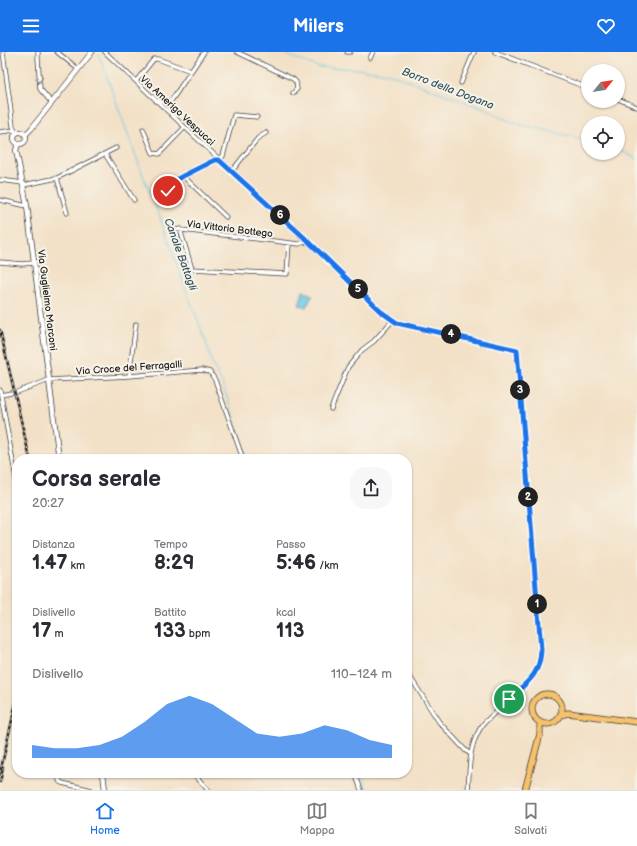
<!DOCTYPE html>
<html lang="it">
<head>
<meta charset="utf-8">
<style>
	:root { --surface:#fff; --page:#f7f7f7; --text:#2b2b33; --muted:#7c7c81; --line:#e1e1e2; --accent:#1a73e8 }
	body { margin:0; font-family:"Balsamiq Sans",sans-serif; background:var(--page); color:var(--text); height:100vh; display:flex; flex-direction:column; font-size:15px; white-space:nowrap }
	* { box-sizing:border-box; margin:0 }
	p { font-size:13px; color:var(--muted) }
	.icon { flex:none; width:22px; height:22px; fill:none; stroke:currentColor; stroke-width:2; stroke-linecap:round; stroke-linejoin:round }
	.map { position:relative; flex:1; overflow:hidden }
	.side { position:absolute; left:12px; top:402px; width:400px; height:324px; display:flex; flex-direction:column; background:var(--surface); border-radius:16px; box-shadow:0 1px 3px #0004 }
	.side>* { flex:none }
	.needle { width:26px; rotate:60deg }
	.tools { position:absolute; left:581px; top:12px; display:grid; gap:8px }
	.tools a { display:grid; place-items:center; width:44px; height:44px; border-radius:50%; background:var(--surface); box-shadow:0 1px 3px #0004; font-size:20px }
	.pin { position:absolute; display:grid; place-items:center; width:34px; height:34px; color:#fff; margin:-17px; border:2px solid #fff; border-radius:50%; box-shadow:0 1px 4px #0007 }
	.km { position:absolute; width:20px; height:20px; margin:-10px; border-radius:50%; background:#222; color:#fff; font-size:11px; line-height:20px; text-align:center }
	.round { display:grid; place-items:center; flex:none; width:42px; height:42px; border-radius:16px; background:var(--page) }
	.summary { display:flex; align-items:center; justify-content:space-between; height:68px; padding:0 20px }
	h1 { font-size:22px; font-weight:700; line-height:30px }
	.stats { display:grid; grid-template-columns:repeat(3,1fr); gap:6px; height:68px; padding:4px 20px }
	.stats div { display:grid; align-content:center }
	.stats b { font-size:20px; font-weight:700 }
	.stats small { font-size:11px; font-weight:400 }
	.stats p { font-size:11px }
	.chart { height:112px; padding:8px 20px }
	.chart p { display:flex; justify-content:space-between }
	.chart svg { width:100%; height:72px; margin-top:4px; fill:var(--accent); opacity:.7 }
	header { display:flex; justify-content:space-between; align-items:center; height:52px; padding:0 20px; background:var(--accent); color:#fff; font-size:18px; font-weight:700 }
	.tab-bar { display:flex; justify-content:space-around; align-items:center; height:56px; border-top:1px solid var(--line); background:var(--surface); font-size:11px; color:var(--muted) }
	.tab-bar a { display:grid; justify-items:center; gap:2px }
	.tab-bar .on { color:var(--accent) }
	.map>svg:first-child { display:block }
	.water { fill:#64c3e2; stroke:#40707f }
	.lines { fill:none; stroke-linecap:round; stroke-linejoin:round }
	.stream { stroke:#64c3e2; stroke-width:1 }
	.minor-casing { stroke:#3c3a36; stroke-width:5 }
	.tertiary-casing { stroke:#3c3a36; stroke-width:6 }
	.primary-casing { stroke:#3c3a36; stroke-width:7 }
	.minor { stroke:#fff; stroke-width:3.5 }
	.tertiary { stroke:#fff; stroke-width:4.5 }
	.primary { stroke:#f5c16b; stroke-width:5.5 }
	.rail-casing { stroke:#1c1c1c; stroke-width:2.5 }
	.rail { stroke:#f7f3e8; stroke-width:1; stroke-dasharray:3; stroke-linecap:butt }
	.oneway { stroke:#999 }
	.route-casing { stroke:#fff; stroke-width:8 }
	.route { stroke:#1a73e8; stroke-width:5 }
	.labels { text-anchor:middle; stroke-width:4; stroke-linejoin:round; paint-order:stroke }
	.street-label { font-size:10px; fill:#1c1c1c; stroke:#f7f3e8 }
	.water-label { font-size:11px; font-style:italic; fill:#355661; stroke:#f7f3e8 }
</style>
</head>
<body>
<header><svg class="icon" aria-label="menu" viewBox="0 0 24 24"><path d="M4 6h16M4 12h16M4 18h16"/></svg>Milers<svg class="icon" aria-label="heart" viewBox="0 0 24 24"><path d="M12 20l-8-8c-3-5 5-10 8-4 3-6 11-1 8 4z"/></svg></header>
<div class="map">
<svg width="637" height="738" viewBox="0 0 637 738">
	<rect width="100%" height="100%" fill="#f7f3e8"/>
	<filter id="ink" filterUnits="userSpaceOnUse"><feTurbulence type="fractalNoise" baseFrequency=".025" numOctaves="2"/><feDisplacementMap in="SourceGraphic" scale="8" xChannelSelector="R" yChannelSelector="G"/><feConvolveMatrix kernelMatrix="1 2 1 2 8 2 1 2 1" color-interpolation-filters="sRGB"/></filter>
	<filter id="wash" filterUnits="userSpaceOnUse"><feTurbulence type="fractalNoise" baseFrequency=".012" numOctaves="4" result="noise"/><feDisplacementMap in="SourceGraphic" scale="16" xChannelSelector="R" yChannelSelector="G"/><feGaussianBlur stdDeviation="0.9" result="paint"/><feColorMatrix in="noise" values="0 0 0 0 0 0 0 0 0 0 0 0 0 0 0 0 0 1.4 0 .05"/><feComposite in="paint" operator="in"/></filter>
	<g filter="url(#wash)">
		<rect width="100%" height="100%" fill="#f3e1c7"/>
		<!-- water -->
		<path class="water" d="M303 239 312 243V245L306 255 299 253Z"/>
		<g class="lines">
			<!-- stream -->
			<path class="stream" d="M279 0 318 15 359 17 388 21 490 59 510 69 522 73 588 88
				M99 3 151 145 160 165 186 238 205 287 212 311 222 331 248 407
				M618 97 637 107
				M362 721 367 738"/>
		</g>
	</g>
	<g filter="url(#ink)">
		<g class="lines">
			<!-- minor casing -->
			<g class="minor-casing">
				<path id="minor" d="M3 0 13 74 16 82
					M38 0V6L40 37 52 51
					M57 0 78 17
					M105 0C196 87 290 171 380 259L397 271 517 298 541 598 540 609 534 623 484 671C468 692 470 713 468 738
					M237 0 293 27 296 30 297 37 293 41
					M347 0H350
					M495 0 588 36
					M370 6 373 0
					M136 29 154 7H158L191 19
					M461 31 474 0
					M618 47 637 55
					M156 49H171L204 0
					M143 77 153 101 159 102 185 75
					M0 80 15 78
					M105 102 134 148
					M219 108 223 104 234 63 257 65
					M232 119 258 86 266 81
					M183 124 226 165
					M57 126 67 161
					M0 128 23 131
					M24 133 57 126 116 96
					M168 139 169 132 183 124 215 108H219
					M0 148 27 154
					M173 177 299 192 308 189
					M180 177 192 217 287 222 289 191
					M0 210 22 212 33 211
					M129 324 136 272
					M0 338 17 432
					M17 340 49 328 129 324 202 318 210 320 215 328 243 407
					M1 343 11 341
					M331 357 348 315 362 298 374 289 393 268
					M407 620 439 670 466 699 471 702
					M60 721 59 729 62 731 92 738
					M193 721 208 738
					M355 721 361 738"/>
			</g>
			<!-- tertiary casing -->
			<g class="tertiary-casing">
				<path id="tertiary" d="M14 86a6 6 0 1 1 12 0a6 6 0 1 1-12 0Z
					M25 83 31 77 92 0
					M18 92 16 98 27 154 59 407
					M103 721 105 738"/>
			</g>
			<!-- primary casing -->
			<g class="primary-casing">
				<path id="primary" d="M532 657a15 15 0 1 1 30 0a15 15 0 1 1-30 0Z
					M560 663 568 661 637 670
					M525 738 540 682V670"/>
			</g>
			<!-- minor -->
			<use href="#minor" class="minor"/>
			<!-- tertiary -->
			<use href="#tertiary" class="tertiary"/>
			<!-- primary -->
			<use href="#primary" class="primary"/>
			<!-- rail casing -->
			<g class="rail-casing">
				<path id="rail" d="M0 278 30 407
					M0 721 17 646
					M0 730 3 716"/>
			</g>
			<!-- rail -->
			<use href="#rail" class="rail"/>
		</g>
		<!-- one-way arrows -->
		<defs><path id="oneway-chevron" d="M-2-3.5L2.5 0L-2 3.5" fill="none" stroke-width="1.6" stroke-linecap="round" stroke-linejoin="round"/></defs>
		<use class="oneway" href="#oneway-chevron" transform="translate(39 28) rotate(85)"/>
	</g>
	<g class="lines" filter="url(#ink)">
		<!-- route casing -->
		<g class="route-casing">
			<path id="route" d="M168 139 169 132 183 124 215 108H219L308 189 380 259 397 271 517 298 541 598C540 624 526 631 509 647"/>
		</g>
		<!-- route -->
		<use href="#route" class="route"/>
	</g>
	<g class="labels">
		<!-- street labels -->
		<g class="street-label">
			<text transform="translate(178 58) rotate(43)" y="4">Via Amerigo Vespucci</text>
			<text transform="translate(230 176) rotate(7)" y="4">Via Vittorio Bottego</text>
			<text transform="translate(48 248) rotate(83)" y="4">Via Guglielmo Marconi</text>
			<text transform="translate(129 315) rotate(-4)" y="4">Via Croce del Ferragalli</text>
		</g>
		<!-- water labels -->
		<g class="water-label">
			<text transform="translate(448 36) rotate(21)" y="4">Borro della Dogana</text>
			<text transform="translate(181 202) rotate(70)" y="4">Canale Battagli</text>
		</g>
	</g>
</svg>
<div class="tools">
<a><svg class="needle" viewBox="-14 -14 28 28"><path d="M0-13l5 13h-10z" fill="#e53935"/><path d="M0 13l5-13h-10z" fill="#7c7c81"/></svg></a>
<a><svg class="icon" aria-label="locate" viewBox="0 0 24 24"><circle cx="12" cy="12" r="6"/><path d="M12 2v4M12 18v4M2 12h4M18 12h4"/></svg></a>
</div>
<div class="pin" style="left:509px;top:647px;background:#1e9e55"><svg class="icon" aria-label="arrive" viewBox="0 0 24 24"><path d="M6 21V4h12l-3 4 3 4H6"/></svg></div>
<div class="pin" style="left:168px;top:139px;background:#d93025"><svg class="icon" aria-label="check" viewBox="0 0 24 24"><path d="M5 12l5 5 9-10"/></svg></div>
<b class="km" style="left:537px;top:552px">1</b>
<b class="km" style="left:528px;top:445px">2</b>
<b class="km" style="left:520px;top:338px">3</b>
<b class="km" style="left:451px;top:282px">4</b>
<b class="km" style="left:358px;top:237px">5</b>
<b class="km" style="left:280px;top:163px">6</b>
<section class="side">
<div class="summary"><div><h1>Corsa serale</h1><p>20:27</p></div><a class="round"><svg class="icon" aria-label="share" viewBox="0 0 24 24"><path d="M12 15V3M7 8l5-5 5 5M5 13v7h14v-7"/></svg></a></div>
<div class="stats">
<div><p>Distanza</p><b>1.47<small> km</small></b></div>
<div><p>Tempo</p><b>8:29</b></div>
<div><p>Passo</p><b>5:46<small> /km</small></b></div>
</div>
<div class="stats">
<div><p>Dislivello</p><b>17<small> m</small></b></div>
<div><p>Battito</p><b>133<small> bpm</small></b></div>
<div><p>kcal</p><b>113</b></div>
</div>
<div class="chart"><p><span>Dislivello</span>110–124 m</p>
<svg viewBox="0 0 160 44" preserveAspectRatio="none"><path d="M0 44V36L10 38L20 38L30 36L40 31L50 22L60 11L70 6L80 11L90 20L100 29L110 31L120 29L130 24L140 27L150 33L160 36V44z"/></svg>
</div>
</section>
</div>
<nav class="tab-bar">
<a class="on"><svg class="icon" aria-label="home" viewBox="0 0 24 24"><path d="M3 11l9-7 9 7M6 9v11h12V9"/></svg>Home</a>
<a><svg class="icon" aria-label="map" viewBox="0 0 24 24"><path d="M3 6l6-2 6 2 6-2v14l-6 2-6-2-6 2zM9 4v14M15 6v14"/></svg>Mappa</a>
<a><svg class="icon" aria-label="saved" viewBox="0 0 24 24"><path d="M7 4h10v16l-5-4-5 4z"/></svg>Salvati</a>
</nav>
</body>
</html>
